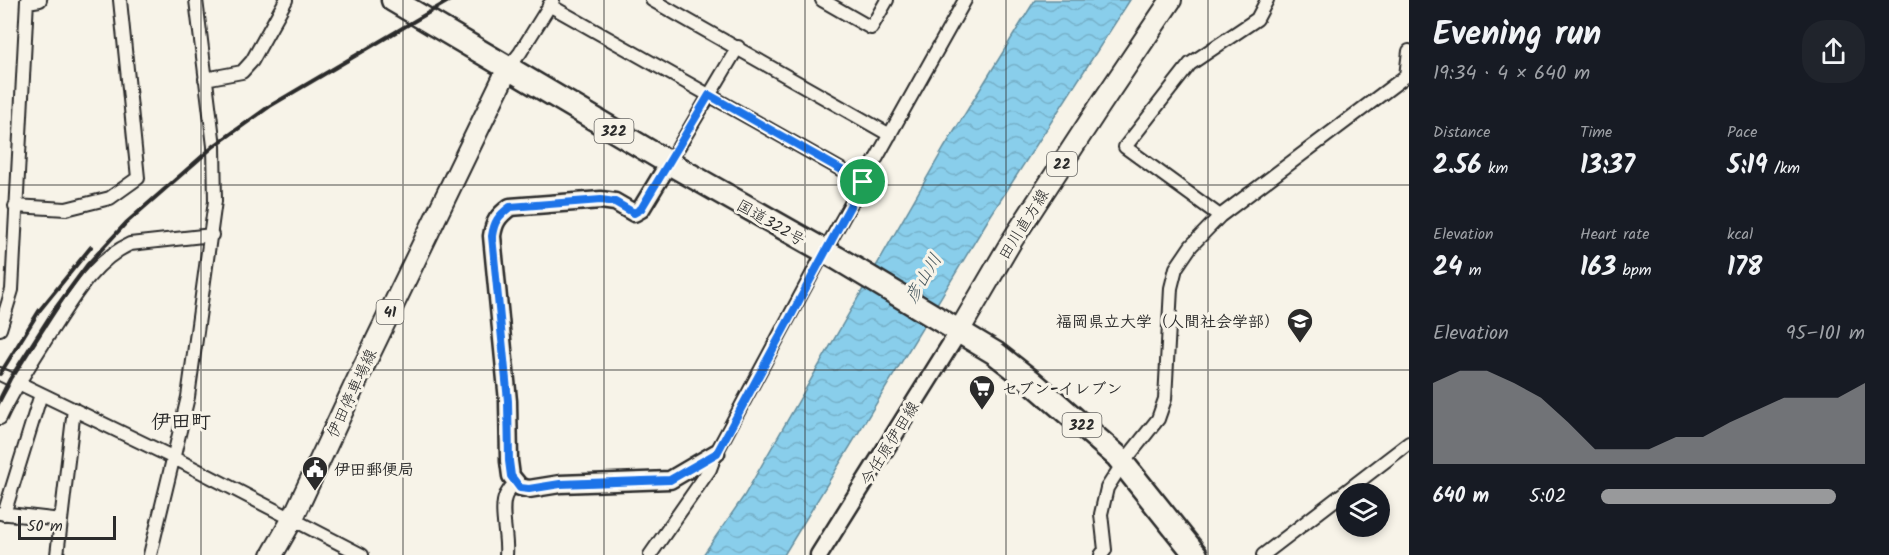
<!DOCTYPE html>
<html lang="en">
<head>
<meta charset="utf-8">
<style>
	:root { --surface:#171b24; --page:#20242c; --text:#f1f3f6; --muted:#9ea1a6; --accent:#98999b }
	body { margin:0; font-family:Kalam,"Klee One",sans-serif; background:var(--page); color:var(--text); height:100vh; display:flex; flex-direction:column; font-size:22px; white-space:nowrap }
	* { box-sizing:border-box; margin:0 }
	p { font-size:20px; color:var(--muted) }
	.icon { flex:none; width:33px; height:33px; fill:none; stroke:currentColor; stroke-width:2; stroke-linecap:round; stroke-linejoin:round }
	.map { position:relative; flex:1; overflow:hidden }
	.details { display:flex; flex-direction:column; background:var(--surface); width:480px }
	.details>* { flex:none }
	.controls { position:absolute; left:1336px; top:483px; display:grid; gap:12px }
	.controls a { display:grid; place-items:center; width:54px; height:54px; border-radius:50%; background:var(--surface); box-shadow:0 3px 9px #0003; font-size:30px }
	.scale { position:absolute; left:18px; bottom:15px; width:98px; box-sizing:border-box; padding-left:6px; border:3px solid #2b2b2b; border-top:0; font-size:16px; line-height:21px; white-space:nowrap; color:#2b2b2b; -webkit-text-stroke:4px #f7f3e8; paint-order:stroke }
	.pin { position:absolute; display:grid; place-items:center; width:51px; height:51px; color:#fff; margin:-26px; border:3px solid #fff; border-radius:50%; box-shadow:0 2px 6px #0007 }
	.round { display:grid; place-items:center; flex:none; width:63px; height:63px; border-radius:24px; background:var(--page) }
	.summary { display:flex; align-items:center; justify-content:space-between; height:102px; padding:0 24px }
	h1 { font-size:33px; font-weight:600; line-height:45px }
	.stats { display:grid; grid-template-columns:repeat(3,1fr); gap:9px; height:102px; padding:6px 24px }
	.stats div { display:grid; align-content:center }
	.stats b { font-size:26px; font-weight:600 }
	.stats small { font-size:16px; font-weight:400 }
	.stats p { font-size:16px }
	.chart { height:168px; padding:12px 24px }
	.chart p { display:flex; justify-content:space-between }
	.chart svg { width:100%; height:108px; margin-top:6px; fill:var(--accent); opacity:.7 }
	ul { padding:0 24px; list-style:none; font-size:20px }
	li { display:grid; grid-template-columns:96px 72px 1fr; align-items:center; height:45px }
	li i { height:15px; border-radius:8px; background:var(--accent) }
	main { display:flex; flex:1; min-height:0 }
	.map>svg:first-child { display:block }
	.water { fill:url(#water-waves); stroke:#638d9e; stroke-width:1.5 }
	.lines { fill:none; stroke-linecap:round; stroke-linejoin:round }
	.street-casing { stroke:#2b2b2b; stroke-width:16 }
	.secondary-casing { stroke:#2b2b2b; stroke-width:21 }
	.primary-casing { stroke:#2b2b2b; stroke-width:24 }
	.highway-casing { stroke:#2b2b2b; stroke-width:27 }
	.street { stroke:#f7f3e8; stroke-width:12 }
	.secondary { stroke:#f7f3e8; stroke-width:16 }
	.primary { stroke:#f7f3e8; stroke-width:20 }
	.highway { stroke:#f7f3e8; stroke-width:22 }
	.rail { stroke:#2b2b2b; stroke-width:4 }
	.route-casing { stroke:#fff; stroke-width:12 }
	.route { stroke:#1a73e8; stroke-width:8 }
	.grid { fill:none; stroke:#2b2b2b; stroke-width:1.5; stroke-opacity:0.55 }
	.labels { text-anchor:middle; stroke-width:6; stroke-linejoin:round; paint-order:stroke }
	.shield { fill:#f7f3e8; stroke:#686764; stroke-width:1.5 }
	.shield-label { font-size:15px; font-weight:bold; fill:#2b2b2b }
	.street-label { font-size:16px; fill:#2b2b2b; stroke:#f7f3e8 }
	.poi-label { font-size:16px; font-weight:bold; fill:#2b2b2b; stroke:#f7f3e8; text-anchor:start }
	.water-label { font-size:18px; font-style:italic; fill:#42545b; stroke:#f7f3e8 }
	.quarter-label { font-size:20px; font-weight:bold; fill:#2b2b2b; stroke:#f7f3e8 }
</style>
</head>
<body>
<main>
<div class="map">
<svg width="1409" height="555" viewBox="0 0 1409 555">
	<defs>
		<pattern id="water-waves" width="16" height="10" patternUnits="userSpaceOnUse" patternTransform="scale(1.5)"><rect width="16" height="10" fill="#89ceeb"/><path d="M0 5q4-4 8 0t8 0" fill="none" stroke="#76b1ca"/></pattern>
	</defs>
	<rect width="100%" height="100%" fill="#f7f3e8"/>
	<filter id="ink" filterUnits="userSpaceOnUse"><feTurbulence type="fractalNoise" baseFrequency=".0167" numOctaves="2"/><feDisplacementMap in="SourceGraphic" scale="12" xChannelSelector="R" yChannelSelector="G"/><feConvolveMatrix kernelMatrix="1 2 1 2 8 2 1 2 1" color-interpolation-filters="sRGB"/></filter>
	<g filter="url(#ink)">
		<!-- water -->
		<path class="water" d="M1035 0H1130L991 215 784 555H703L744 496 944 148Z"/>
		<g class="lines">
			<!-- street casing -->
			<g class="street-casing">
				<path id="street" d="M652 0 890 135
					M822 0 871 28 887 0
					M1267 0 1257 19 1190 64 1125 147 1220 216 1406 76 1409 51
					M27 2 40 0
					M549 5 863 182
					M508 68 520 53 553 0
					M205 79 242 72 252 61 286 0
					M669 163 738 47
					M15 206 66 209 110 198 138 178 120 0
					M0 329 12 290 27 0
					M0 374 174 458 362 555
					M0 418C14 388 32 361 50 333 71 301 93 261 130 244L212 235
					M0 513 61 520
					M4 514 41 394
					M57 555 74 409
					M150 555 188 397 215 201 214 146 196 0
					M506 555C508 538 499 509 506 495 508 491 512 486 515 483
					M650 555 710 469 716 453 824 252 965 0
					M1101 555 1105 550 1101 514 1107 488 1123 463 1158 419 1165 399 1171 288 1176 268 1191 246 1220 216
					M1263 555 1409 443"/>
			</g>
			<!-- secondary casing -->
			<g class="secondary-casing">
				<path id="secondary" d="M669 163 641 209 634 213 615 202 601 200 510 207C498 216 494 222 492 236L508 401 509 461 511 476 520 487 529 489 560 484 670 480 716 453
					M819 555 959 331"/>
			</g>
			<!-- primary casing -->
			<g class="primary-casing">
				<path id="primary" d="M959 331 1011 242 1101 104 1171 0
					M272 555 292 520 359 376 508 68"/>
			</g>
			<!-- highway casing -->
			<g class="highway-casing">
				<path id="highway" d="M393 0 669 163 837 258 995 353 1032 382 1117 456 1196 555"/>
			</g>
			<!-- street -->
			<use href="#street" class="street"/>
			<!-- secondary -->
			<use href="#secondary" class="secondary"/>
			<!-- primary -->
			<use href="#primary" class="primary"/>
			<!-- highway -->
			<use href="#highway" class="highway"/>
			<!-- rail -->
			<path class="rail" d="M0 374 39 311 91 247
				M0 399 10 379 52 313 88 264 126 223 214 146 270 106 450 0"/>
		</g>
	</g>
	<g class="lines" filter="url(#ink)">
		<!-- route casing -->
		<g class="route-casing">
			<path id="route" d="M709 95 863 182 717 453 670 480 560 484 529 489 520 488 511 476 509 461 508 401 492 236C494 222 498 216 510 207L601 200 615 202 634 213 641 209Z"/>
		</g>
		<!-- route -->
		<use href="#route" class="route"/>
	</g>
	<!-- grid -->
	<path class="grid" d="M201 0V555M403 0V555M604 0V555M805 0V555M1006 0V555M1208 0V555M0 185H1409M0 370H1409"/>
	<!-- icons -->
	<defs>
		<g id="university-pin" transform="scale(1.35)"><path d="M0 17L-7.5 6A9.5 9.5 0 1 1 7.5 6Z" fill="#2b2b2b" stroke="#f7f3e8"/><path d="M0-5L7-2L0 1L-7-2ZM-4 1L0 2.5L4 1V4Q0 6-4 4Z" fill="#fff"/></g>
		<g id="supermarket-pin" transform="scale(1.35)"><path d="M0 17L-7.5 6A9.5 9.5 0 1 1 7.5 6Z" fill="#2b2b2b" stroke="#f7f3e8"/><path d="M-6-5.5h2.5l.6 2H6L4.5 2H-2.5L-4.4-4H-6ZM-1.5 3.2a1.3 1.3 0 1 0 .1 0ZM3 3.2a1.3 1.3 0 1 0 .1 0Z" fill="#fff"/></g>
		<g id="civic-pin" transform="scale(1.35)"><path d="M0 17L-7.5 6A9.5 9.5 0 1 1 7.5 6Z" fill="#2b2b2b" stroke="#f7f3e8"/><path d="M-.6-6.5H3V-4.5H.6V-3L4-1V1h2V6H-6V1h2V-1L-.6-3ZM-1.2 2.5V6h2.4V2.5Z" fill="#fff"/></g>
	</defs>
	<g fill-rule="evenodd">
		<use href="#university-pin" x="1300" y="321"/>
		<use href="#supermarket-pin" x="982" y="388"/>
		<use href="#civic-pin" x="315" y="469"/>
	</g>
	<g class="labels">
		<!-- shield labels -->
		<g class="shield">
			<rect x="594.5" y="119" width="39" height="24" rx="4.5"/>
			<rect x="1047" y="152" width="30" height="24" rx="4.5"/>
			<rect x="376.5" y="300" width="27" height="24" rx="4.5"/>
			<rect x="1062.5" y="413" width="39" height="24" rx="4.5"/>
		</g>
		<g class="shield-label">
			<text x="614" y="136">322</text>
			<text x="1062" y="169">22</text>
			<text x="390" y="317">41</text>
			<text x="1082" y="430">322</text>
		</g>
		<!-- street labels -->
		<g class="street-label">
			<text transform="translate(771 222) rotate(30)" y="6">国道322号</text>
			<text transform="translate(1023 224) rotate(-58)" y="6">田川直方線</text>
			<text transform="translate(351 393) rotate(-65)" y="6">伊田停車場線</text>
			<text transform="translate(889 443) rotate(-58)" y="6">今任原伊田線</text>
		</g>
		<!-- poi labels -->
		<g class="poi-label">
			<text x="1280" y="327" text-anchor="end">福岡県立大学（人間社会学部）</text>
			<text x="1002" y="394">セブン-イレブン</text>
			<text x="334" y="475">伊田郵便局</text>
		</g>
		<!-- water labels -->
		<g class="water-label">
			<text transform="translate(923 278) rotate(-59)" y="6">彦山川</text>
		</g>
		<!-- quarter labels -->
		<g class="quarter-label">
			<text x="181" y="428">伊田町</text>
		</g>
	</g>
</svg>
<div class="controls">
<a><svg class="icon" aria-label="layers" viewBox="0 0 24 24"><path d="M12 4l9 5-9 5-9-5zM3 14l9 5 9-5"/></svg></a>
</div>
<div class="scale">50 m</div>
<div class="pin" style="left:863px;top:182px;background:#1e9e55"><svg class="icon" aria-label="arrive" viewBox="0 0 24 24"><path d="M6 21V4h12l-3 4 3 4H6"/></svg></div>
</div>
<section class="details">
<div class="summary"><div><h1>Evening run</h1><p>19:34 · 4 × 640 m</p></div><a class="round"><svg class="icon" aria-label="share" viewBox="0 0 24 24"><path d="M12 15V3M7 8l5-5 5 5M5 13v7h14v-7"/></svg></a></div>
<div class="stats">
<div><p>Distance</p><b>2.56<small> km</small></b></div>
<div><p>Time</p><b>13:37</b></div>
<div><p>Pace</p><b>5:19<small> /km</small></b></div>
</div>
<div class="stats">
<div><p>Elevation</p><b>24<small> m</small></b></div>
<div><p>Heart rate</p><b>163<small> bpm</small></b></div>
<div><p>kcal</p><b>178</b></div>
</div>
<div class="chart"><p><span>Elevation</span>95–101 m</p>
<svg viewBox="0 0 160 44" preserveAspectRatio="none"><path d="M0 44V11L10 6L20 6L30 11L40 17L50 27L60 38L70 38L80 38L90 33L100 33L110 27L120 22L130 17L140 17L150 17L160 11V44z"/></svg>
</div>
<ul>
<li><b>640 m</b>5:02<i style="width:89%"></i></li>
</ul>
</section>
</main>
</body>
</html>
